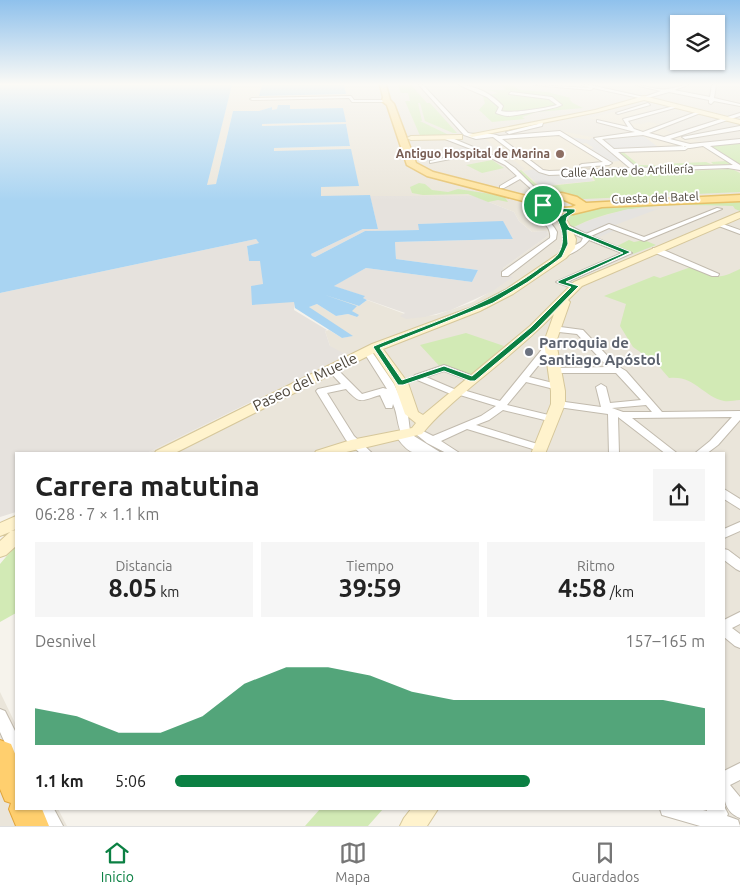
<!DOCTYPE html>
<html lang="es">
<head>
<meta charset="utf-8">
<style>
	:root { --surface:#fff; --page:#f6f6f6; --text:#222; --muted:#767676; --line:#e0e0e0; --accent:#0b8043 }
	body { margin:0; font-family:Ubuntu,sans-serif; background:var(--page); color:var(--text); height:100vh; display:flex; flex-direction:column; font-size:19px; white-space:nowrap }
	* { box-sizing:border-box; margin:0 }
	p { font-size:16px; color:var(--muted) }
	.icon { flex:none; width:28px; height:28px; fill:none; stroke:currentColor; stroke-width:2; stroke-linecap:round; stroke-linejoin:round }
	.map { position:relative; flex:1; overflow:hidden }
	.panel { position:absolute; left:15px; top:452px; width:710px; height:358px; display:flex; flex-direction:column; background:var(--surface); border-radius:0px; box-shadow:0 1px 4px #0004 }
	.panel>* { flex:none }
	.controls { position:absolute; left:670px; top:15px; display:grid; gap:10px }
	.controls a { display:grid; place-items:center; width:55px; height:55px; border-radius:0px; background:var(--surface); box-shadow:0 1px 4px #0004; font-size:25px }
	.pin { position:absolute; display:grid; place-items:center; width:42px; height:42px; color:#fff; margin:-21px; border:2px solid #fff; border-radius:50%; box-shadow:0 1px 5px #0007 }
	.round { display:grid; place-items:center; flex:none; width:52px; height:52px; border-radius:0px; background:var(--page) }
	.overview { display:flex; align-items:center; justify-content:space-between; height:85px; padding:0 20px }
	h1 { font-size:28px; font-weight:700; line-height:38px }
	.metrics { display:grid; grid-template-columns:repeat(3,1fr); gap:8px; height:85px; padding:5px 20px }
	.metrics div { display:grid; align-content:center; border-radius:0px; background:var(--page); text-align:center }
	.metrics b { font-size:25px; font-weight:700 }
	.metrics small { font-size:14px; font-weight:400 }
	.metrics p { font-size:14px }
	.chart { height:140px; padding:10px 20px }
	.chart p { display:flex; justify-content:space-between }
	.chart svg { width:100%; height:90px; margin-top:5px; fill:var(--accent); opacity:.7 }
	ul { padding:0 20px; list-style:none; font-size:16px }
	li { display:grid; grid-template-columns:80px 60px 1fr; align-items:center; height:38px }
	li i { height:12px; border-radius:6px; background:var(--accent) }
	.dock { display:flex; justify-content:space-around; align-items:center; height:70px; border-top:1px solid var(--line); background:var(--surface); font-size:14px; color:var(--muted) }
	.dock a { display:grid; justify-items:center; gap:2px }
	.dock .on { color:var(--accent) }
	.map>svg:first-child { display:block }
	.residential { fill:#eae5da }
	.industrial { fill:#e6e2dd }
	.education { fill:#efe8d6 }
	.green { fill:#d2eab5 }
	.parking { fill:#e5e3e0 }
	.water { fill:#a9d4f2 }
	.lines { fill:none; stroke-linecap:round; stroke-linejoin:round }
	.street-casing { stroke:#c2bbae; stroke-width:2 }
	.secondary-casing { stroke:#d6c79b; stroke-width:2 }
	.primary-casing { stroke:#e6c16a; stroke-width:3 }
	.highway-casing { stroke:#e0a43c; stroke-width:2 }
	.street { fill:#fff; fill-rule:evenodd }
	.secondary { fill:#fff3cd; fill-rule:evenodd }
	.primary { fill:#ffe39c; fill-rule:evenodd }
	.highway { fill:#ffcf6e; fill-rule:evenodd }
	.route { fill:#0b8043; stroke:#fff; fill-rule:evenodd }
	.education-dot { fill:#8d6e63; stroke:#fff; stroke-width:2 }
	.worship-dot { fill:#6b7280; stroke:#fff; stroke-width:2 }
	.labels { text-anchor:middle; stroke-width:4; stroke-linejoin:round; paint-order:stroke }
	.far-education-label { font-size:12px; font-weight:bold; fill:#785e54; stroke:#fff; text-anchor:end }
	.far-street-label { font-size:12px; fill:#4b4439; stroke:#fff }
	.worship-label { font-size:15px; font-weight:bold; fill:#5b616d; stroke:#fff; text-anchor:start }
	.street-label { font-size:15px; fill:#4b4439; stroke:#fff }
</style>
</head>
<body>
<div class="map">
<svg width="740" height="826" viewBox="0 0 740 826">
	<rect width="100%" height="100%" fill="#f6f3ec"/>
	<!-- residential -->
	<path class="residential" d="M232 85H262L260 96 346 94 344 85H740V826L726 824 668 809H724V454H145L252 402 330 346 325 331 329 330 342 338 352 336 308 307 317 304 336 316 348 314 357 317 352 311 325 295 359 306 367 300 413 317 436 315 473 302 498 287 512 277 503 273V268L549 235 547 231 532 232 519 221 514 212 474 196H321V187L274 151V148L350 146 346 124 262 126V124L345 122 343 108 290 109 289 105H278V109L272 110 271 107 260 111H233L216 185H206Z
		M0 692 16 725V809H58L67 826H0Z"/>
	<!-- industrial -->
	<path class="industrial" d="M370 196H474L514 212 519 221 532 232 547 231 549 235 503 268V273L513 277 493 291 451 310 425 317 406 319 400 316 405 313 362 298 364 296 333 286 366 268 472 282 478 270 396 259 395 242 513 239 503 222 419 224 420 230 365 231 315 257 312 256 311 254 363 229H378Z
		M256 239 260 243 247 246 249 261H261L263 284 295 302 294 310 327 330 325 331 330 346 347 355 145 454H16V512L0 517V293Z"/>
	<!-- education -->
	<path class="education" d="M635 107 654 112 626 120 627 123 642 124 649 122 665 125 660 127 676 135 710 144 740 141V173L732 169 592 175 595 181 539 187 521 170 525 169 484 138 561 131 597 138 642 133 589 118Z"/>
	<!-- green -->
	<path class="green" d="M398 85H415L412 86 427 103H430L457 133H453L425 121 420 103H418L422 121H420L453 137 421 138 405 101H410L408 93H401Z
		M479 85H512L520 90 547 92 571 98 569 99 573 103 583 108 537 112 522 117 525 119 492 122 479 110 485 103 483 97H491L489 95 498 93 488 90H506L502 86Z
		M740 141V165L712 147 714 145Z
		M622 151 639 165H654L659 167 660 166 659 164 706 162 711 164H713L711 162 726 161 731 164 638 168 618 152Z
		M492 160 504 168 482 173 466 165Z
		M732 169 740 173V192L584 199 545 194 536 190 518 171 521 170 539 187 595 181 592 175Z
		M419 183 425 184 432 190 448 192 458 189 504 196 508 202 498 200 488 202 468 194 423 195 412 193 410 187Z
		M740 200V211L735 209 733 206C678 204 622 202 572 228L568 220 570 215 591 208Z
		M629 240 634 242 644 240 656 245 633 254 617 246Z
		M691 267C714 277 716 281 740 269V400C735 400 729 402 724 401 702 396 695 375 669 378L656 363 633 347 620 326 626 304 604 296 654 276 660 278Z
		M466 333 504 346 466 379 443 370 420 345Z
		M16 545V613L0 622V564Z
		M320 809H383L368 826H305Z"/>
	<!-- parking -->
	<path class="parking" d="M636 134 645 137 658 147 610 151 620 161 609 162 589 149 594 148 586 143 580 144 569 137 590 140 591 138Z
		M464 147 473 152 427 162 424 156Z
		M535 169 549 174H589L593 181 540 186 523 171Z
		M628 209H658L615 225 620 228 597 238 572 228 594 219Z"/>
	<!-- water -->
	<path class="water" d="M0 85H232L207 185 216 184 233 111H259L272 107V110L277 109 278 105H290V109L343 108 346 122 262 124V126L346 124 350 146 274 148V151L351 149 359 186 321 187V196L370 195 378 229H363L311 254 312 256 315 257 365 231 419 230 418 224 503 221 513 239 395 242 396 259 478 270 472 282 366 268 334 286 365 296 363 298 367 300 359 306 325 295 357 306 352 311 359 315 357 317 348 314 336 316 317 304 309 307 353 336 342 338 295 308 294 302 252 305 251 286 263 284 260 261H249L247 246 259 243 256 239 0 293Z
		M262 85H344L346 94 259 96Z"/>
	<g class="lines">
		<!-- street casing -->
		<g class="street-casing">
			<path id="street" d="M419 85H423L468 133C478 136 490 132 499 136L560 131 612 163 609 165 580 167V165L582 164 603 162 559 135 502 139 543 170 549 171 630 168 594 138 635 132 597 122V120L628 127 623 119 678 105V107L628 121 634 129 643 132 699 111 703 112 649 133 664 137 740 113V116L670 139 690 144 740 139V143L710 146 740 165V170L728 168 549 175 539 172 493 137 476 139 464 135ZM643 135 690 148 703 146 733 165 637 168 618 152 685 150 688 148 685 146 614 149 602 139Z
				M459 85C475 85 492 94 503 106L501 111C509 114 547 108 557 105L549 99 509 94 511 92 552 97 562 105C558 108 514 116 508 116 504 116 500 114 496 113L499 107 487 97Z
				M534 85 590 88 582 85H590L644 97 661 91 635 85C645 85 658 91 668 89 675 88 681 85 688 85L674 90 710 97 712 85H716L714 98 740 104V106L714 101 711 104 709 103V100L669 92 644 99 593 88 591 90Z
				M351 96 354 100H387L389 101 387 102H352L349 98 252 100 250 99 252 98Z
				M648 103 650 105 618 114 616 113Z
				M540 121 543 123 542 126 509 134 506 132 538 124V122Z
				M740 126V130L685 139 682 137Z
				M447 136 502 159 515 168 535 188 557 197 554 199 537 194 520 179 504 188H500V186L517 176 505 165 481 153 430 163V161L476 151 445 139Z
				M717 208 722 209 644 241 609 228 591 236 632 253 567 282 578 284V288H572L556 282 622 253 589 240C583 247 571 256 562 256V252L581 242 583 238 574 234 562 226V224H566L586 234 609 224 644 237Z
				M529 210C542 214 551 221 557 232L556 239 508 276H502V272L550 238C552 225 538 218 527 213V211Z
				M716 223H720L740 230V234L716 225Z
				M653 248H659L719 274 718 276H712L653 252Z
				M553 326 583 330 616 365 626 371 662 412 740 411V420L718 445 706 454H694L710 441 732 417 632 418 678 454H666L618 417 619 454H609L608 414 558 407 553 404 558 401 601 407 596 387 601 384 606 387 610 403 641 400 616 373H552L550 371 552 369 555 368 608 367 577 334 550 331 549 329ZM646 405 652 412H623L612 408Z
				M550 339 554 342 550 351 529 377 561 385 563 387 558 390 526 382 507 405 557 417 558 419 557 421 553 422 503 410 489 420 476 425 544 446 545 448 544 450H536L467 429 441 441 461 454H448L427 443 412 431 417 428 433 436 481 416 496 406 460 395H453L415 379 413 377 415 375 444 365 476 377 478 379 473 382 444 371 426 377 454 389H460L500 401 543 348 547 340Z
				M367 348 370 349 394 384 408 415 410 431 414 436 443 454 427 452 428 454C412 454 408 452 398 439L403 436C397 428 398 414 393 404L392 408H386L380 395C360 401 361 405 346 389L327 393 354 436 373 454H361L346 440 316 391 318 389 341 384 327 369 332 366 335 367 362 394 383 388 387 389 363 351Z
				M724 489 740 499V509L724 499Z
				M740 522V531L724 538V529Z
				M724 549 728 550 740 559V571L736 569 724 560Z
				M740 612V624L732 628 740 634V648L735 646 724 637V620Z
				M0 709 5 711 16 733V756L10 754 0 732Z
				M740 763V780L730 785 740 797V818C720 810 724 790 724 771Z
				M724 806 728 814 727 816 738 820 740 826H700L662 815 660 809H699L707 811V809H724Z
				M37 809H54L63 826H45Z"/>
		</g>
		<!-- secondary casing -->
		<g class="secondary-casing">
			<path id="secondary" d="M644 96 740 120V124L644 100 598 112 472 137 468 135 595 110Z
				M459 135H462V139L411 140 407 138 411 136Z
				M554 207 557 208 568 222 576 239 575 248 566 258 513 294 480 311 383 349 408 383 418 412 423 415 530 326 574 282 737 213 740 212V218L582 286 568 300 570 302 556 342 565 391V404L545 454H531L551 404V391L544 342 554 314C529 340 500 363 472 386 455 401 436 416 422 434L338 454H314L316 451 351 440 412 428 416 423 405 414 394 383 374 353 173 454H154L156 451 372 344 472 307 505 290 558 254C574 239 560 224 550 210Z
				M16 516V529L11 531 16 530V546L6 555 0 557V541L10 532 0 536V523Z
				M411 809H438L427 826H400L404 818Z"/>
		</g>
		<!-- primary casing -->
		<g class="primary-casing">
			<path id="primary" d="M380 85H386L390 100 394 104 416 163 433 172 538 199 550 194 562 193 577 197 586 203 740 195V201L602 207 573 214H560L527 202 427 176 407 165 387 105 382 101 383 97ZM562 199 576 205C567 211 557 206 547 202Z"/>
		</g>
		<!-- highway casing -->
		<g class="highway-casing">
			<path id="highway" d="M0 740 11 744 16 756V809H42L49 826H16L9 809 11 803 5 801 0 789Z"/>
		</g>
		<!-- street -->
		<use href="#street" class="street"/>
		<!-- secondary -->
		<use href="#secondary" class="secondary"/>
		<!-- primary -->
		<use href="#primary" class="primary"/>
		<!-- highway -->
		<use href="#highway" class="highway"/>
	</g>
	<!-- sky -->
	<linearGradient id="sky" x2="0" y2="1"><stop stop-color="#8fc1ec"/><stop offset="0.42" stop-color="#fbfaf6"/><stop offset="1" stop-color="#fbfaf6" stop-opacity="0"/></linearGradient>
	<rect width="740" height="201" fill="url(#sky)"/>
	<!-- route -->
	<path class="route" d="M543 203 555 208 575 209V212L567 217 566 222 569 227 631 252 566 282 579 286 536 330 475 381H470L444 371 403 385H398L373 347 374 346C430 323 487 306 537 270 543 265 554 260 558 254 567 240 561 223 552 212L533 215 526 212 539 207ZM544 207 548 209 537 211 543 209ZM558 212H567L561 216ZM567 230 623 253 558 281V283L571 287 531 327 472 376 444 366 402 380 380 348 493 303 528 282 562 257 568 244Z"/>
	<!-- markers -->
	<circle class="education-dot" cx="560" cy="154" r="5"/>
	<circle class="worship-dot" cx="529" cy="352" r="5"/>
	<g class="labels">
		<!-- far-education labels -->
		<g class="far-education-label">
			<text x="550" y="158">Antiguo Hospital de Marina</text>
		</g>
		<!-- far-street labels -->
		<g class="far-street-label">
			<text transform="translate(627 171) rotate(-2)" y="4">Calle Adarve de Artillería</text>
			<text transform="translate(655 198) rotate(-2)" y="4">Cuesta del Batel</text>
		</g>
		<!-- worship labels -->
		<g class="worship-label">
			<text x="539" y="348">Parroquia de<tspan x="539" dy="17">Santiago Apóstol</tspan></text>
		</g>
		<!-- street labels -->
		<g class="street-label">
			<text transform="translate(305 382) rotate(-26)" y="5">Paseo del Muelle</text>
		</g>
	</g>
</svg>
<div class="controls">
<a><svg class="icon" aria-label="layers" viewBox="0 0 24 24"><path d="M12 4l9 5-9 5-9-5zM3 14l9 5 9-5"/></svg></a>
</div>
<div class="pin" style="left:543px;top:205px;background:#1e9e55"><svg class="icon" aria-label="arrive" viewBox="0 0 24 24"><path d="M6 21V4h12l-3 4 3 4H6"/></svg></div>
<section class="panel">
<div class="overview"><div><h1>Carrera matutina</h1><p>06:28 · 7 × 1.1 km</p></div><a class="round"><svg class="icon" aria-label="share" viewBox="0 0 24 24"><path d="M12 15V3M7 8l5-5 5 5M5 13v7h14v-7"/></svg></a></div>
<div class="metrics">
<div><p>Distancia</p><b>8.05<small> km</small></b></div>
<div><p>Tiempo</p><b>39:59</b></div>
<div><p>Ritmo</p><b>4:58<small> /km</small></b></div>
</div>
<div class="chart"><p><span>Desnivel</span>157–165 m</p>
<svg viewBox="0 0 160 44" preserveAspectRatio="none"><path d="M0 44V26L10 30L20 38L30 38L40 30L50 14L60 6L70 6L80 10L90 18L100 22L110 22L120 22L130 22L140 22L150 22L160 26V44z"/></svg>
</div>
<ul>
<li><b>1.1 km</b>5:06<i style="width:67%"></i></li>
</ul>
</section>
</div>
<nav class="dock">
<a class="on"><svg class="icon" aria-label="home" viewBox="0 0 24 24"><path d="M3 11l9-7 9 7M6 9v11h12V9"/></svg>Inicio</a>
<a><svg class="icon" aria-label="map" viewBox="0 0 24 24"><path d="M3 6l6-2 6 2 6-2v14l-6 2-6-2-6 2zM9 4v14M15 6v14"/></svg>Mapa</a>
<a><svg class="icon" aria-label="saved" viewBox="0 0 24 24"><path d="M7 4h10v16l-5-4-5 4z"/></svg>Guardados</a>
</nav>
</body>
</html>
